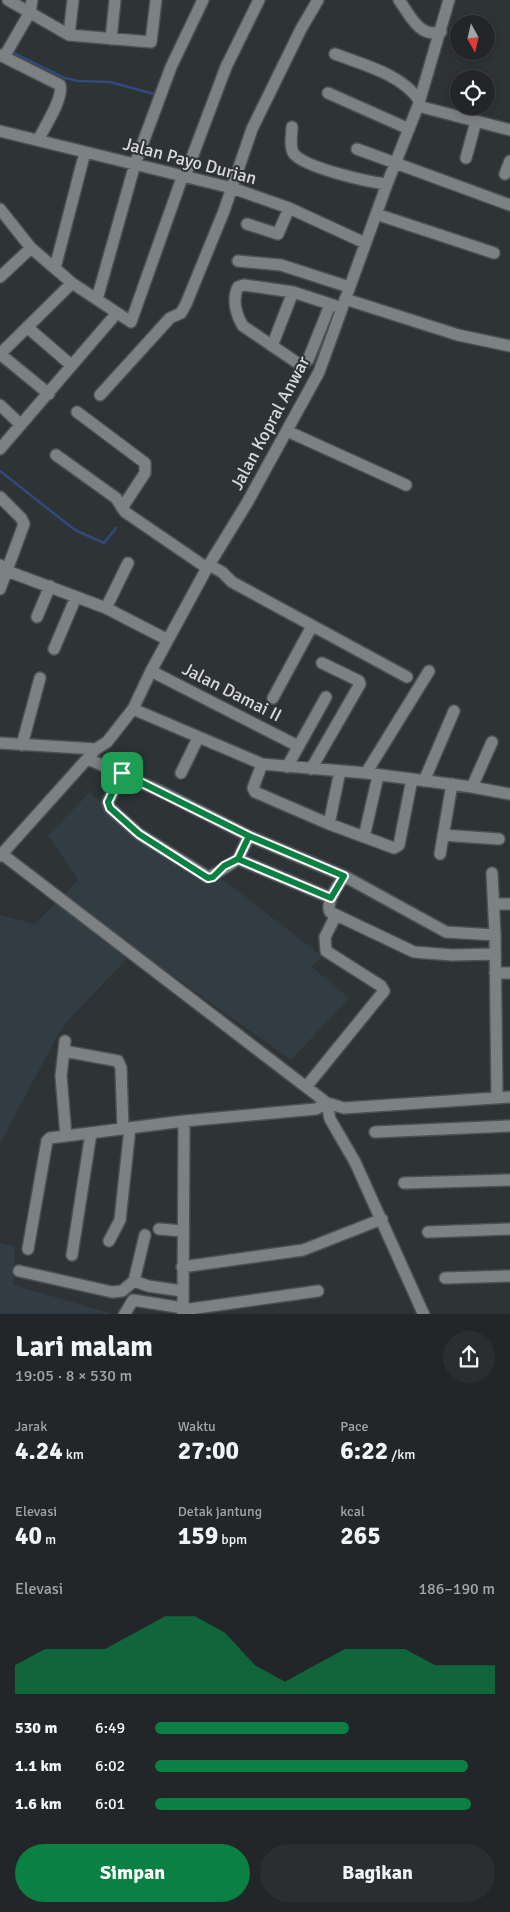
<!DOCTYPE html>
<html lang="id">
<head>
<meta charset="utf-8">
<style>
	:root { --surface:#222628; --page:#2a2e30; --text:#f1f3f6; --muted:#a2a5a8; --line:#3f4345; --accent:#0b8043 }
	body { margin:0; font-family:Signika,sans-serif; background:var(--page); color:var(--text); height:100vh; display:flex; flex-direction:column; font-size:19px; white-space:nowrap }
	* { box-sizing:border-box; margin:0 }
	p { font-size:16px; color:var(--muted) }
	.icon { flex:none; width:28px; height:28px; fill:none; stroke:currentColor; stroke-width:2; stroke-linecap:round; stroke-linejoin:round }
	.map { position:relative; height:1314px; overflow:hidden }
	.side { display:flex; flex-direction:column; background:var(--surface); flex:1 }
	.side>* { flex:none }
	.needle { width:32px; rotate:172deg }
	.controls { position:absolute; left:450px; top:15px; display:grid; gap:10px }
	.controls a { display:grid; place-items:center; width:45px; height:45px; border-radius:50%; background:var(--surface); box-shadow:0 2px 8px #0003,0 0 0 1px var(--line); font-size:25px }
	.pin { position:absolute; display:grid; place-items:center; width:42px; height:42px; color:#fff; margin:-21px; border-radius:10px; box-shadow:0 2px 8px #0006 }
	.round { display:grid; place-items:center; flex:none; width:52px; height:52px; border-radius:26px; background:var(--page) }
	.overview { display:flex; align-items:center; justify-content:space-between; height:85px; padding:0 15px }
	h1 { font-size:28px; font-weight:700; line-height:38px }
	.figures { display:grid; grid-template-columns:repeat(3,1fr); gap:8px; height:85px; padding:5px 15px }
	.figures div { display:grid; align-content:center }
	.figures b { font-size:25px; font-weight:700 }
	.figures small { font-size:14px; font-weight:400 }
	.figures p { font-size:14px }
	.chart { height:140px; padding:10px 15px }
	.chart p { display:flex; justify-content:space-between }
	.chart svg { width:100%; height:90px; margin-top:5px; fill:var(--accent); opacity:.7 }
	.primary-button { display:flex; gap:10px; margin-top:auto; padding:10px 15px }
	.primary-button a { flex:1; height:58px; border-radius:30px; background:var(--accent); color:#fff; font-size:20px; font-weight:700; line-height:58px; text-align:center }
	.primary-button a+a { background:var(--page); color:var(--text) }
	ul { padding:0 15px; list-style:none; font-size:16px }
	li { display:grid; grid-template-columns:80px 60px 1fr; align-items:center; height:38px }
	li i { height:12px; border-radius:6px; background:var(--accent) }
	.map>svg:first-child { display:block }
	.built { fill:#313d42 }
	.lines { fill:none; stroke-linecap:round; stroke-linejoin:round }
	.stream { stroke:#304a7d; stroke-width:2.5 }
	.minor-casing { stroke:#4c5052; stroke-width:14 }
	.minor { stroke:#7c8284; stroke-width:11 }
	.route-casing { stroke:#fff; stroke-width:10 }
	.route { stroke:#0b8043; stroke-width:6 }
	.labels { text-anchor:middle; stroke-width:4; stroke-linejoin:round; paint-order:stroke }
	.street-label { font-size:18px; fill:#d6dadb; stroke:#2e3335 }
</style>
</head>
<body>
<div class="map">
<svg width="510" height="1315" viewBox="0 0 510 1315">
	<rect width="100%" height="100%" fill="#2e3335"/>
	<!-- built -->
	<path class="built" d="M90 792 139 838 222 879 322 956 312 967 349 998 291 1060 136 949 63 1026 0 1143V915L35 924 78 880 48 835Z
		M0 1243 15 1247 13 1285 113 1314H0Z"/>
	<g class="lines">
		<!-- stream -->
		<path class="stream" d="M12 52 65 78 78 81 110 82 158 95
			M0 471 75 530 104 543 116 528"/>
		<!-- minor casing -->
		<g class="minor-casing">
			<path id="minor" d="M8 0 69 35 151 42 156 0
				M399 0C410 15 419 38 441 32
				M69 35 73 0
				M111 39 115 0
				M335 54C364 65 401 74 419 100
				M0 55 60 85C64 98 44 128 38 140
				M4 57 30 12 32 0
				M328 93 409 129
				M418 106 510 130
				M292 127C292 134 289 147 294 154 306 168 368 182 387 184
				M0 131 232 188 289 208 365 243
				M357 149 510 205
				M466 158 476 121
				M505 174 510 161
				M185 176 226 67 259 0
				M0 209 31 248 72 283 131 322 183 175
				M376 214 494 253
				M247 224 278 234 289 208
				M238 261 281 265 349 287
				M55 268 85 152
				M0 277 31 248
				M97 299 135 164 171 67 203 0
				M345 299 458 335 510 346
				M330 305 308 360 299 364 243 326C236 315 232 299 238 287L244 285 293 292 342 308
				M27 327 71 365
				M272 346 293 292
				M0 354 72 283
				M0 354 49 394
				M100 395 170 318 181 313 186 304 224 211 252 129 301 29 318 0
				M0 405 21 425
				M77 412 145 463V473L122 508
				M287 431 406 485
				M0 449 116 314
				M56 455 116 498 125 512 207 568
				M0 497 21 518 24 524 0 589
				M0 565 7 571 106 608 168 640
				M209 565 222 572 232 582 407 677
				M106 608 128 563
				M37 617 50 586
				M54 649 76 597
				M151 671 298 746
				M273 698 312 626
				M133 709 262 764 366 773 472 787 510 794
				M0 743 96 749
				M22 745 40 678
				M88 759 160 791 249 836 344 876 446 932 495 935
				M262 764 253 788 255 792 329 824 394 848 399 845 412 779
				M287 767 326 697
				M311 769 360 684 359 681 322 663
				M122 773 108 802 110 808 139 834 208 877C211 877 234 862 238 859L331 898
				M181 773 198 738
				M366 773 429 671
				M424 781 454 711
				M472 787 492 742
				M329 824 340 771
				M443 835 499 839
				M364 837 378 776
				M2 854 327 1103 344 1108 510 1097
				M440 854 452 784
				M0 856 96 749 107 742 133 709 151 671 207 568 247 503 319 372 387 184 418 106 449 0
				M238 859 249 836
				M492 873 495 935 497 1097
				M344 876C339 885 325 901 330 912L414 952 452 955 495 954
				M494 904H510
				M495 973H510
				M65 1041 61 1076 66 1136
				M64 1051 118 1061 121 1068 123 1129
				M306 1087 384 991 381 986 326 951 325 937 336 915
				M331 1104 328 1109 330 1119 355 1162 424 1315
				M375 1132 510 1126
				M404 1183 510 1180
				M159 1229 182 1231
				M428 1232 510 1229
				M145 1235 134 1281 148 1286 182 1291
				M109 1241 120 1220 130 1128
				M28 1249 47 1141 50 1138 184 1121 316 1109 327 1103
				M72 1255 91 1133
				M182 1267 303 1250 382 1219
				M19 1271 112 1292 122 1291 134 1281
				M445 1278 510 1276
				M183 1310 318 1291
				M124 1315 133 1300 183 1308
				M183 1315 184 1121"/>
		</g>
		<!-- minor -->
		<use href="#minor" class="minor"/>
	</g>
	<g class="lines">
		<!-- route casing -->
		<g class="route-casing">
			<path id="route" d="M122 773 249 836 238 859 331 898 344 876 249 836 238 859 224 866 213 877 208 878 139 834 110 808 108 802 122 773"/>
		</g>
		<!-- route -->
		<use href="#route" class="route"/>
	</g>
	<g class="labels">
		<!-- street labels -->
		<g class="street-label">
			<text transform="translate(190 161) rotate(15)" y="6">Jalan Payo Durian</text>
			<text transform="translate(270 423) rotate(-62)" y="6">Jalan Kopral Anwar</text>
			<text transform="translate(232 692) rotate(27)" y="6">Jalan Damai II</text>
		</g>
	</g>
</svg>
<div class="controls">
<a><svg class="needle" viewBox="-14 -14 28 28"><path d="M0-13l5 13h-10z" fill="#e53935"/><path d="M0 13l5-13h-10z" fill="#a2a5a8"/></svg></a>
<a><svg class="icon" aria-label="locate" viewBox="0 0 24 24"><circle cx="12" cy="12" r="6"/><path d="M12 2v4M12 18v4M2 12h4M18 12h4"/></svg></a>
</div>
<div class="pin" style="left:122px;top:773px;background:#1e9e55"><svg class="icon" aria-label="arrive" viewBox="0 0 24 24"><path d="M6 21V4h12l-3 4 3 4H6"/></svg></div>
</div>
<section class="side">
<div class="overview"><div><h1>Lari malam</h1><p>19:05 · 8 × 530 m</p></div><a class="round"><svg class="icon" aria-label="share" viewBox="0 0 24 24"><path d="M12 15V3M7 8l5-5 5 5M5 13v7h14v-7"/></svg></a></div>
<div class="figures">
<div><p>Jarak</p><b>4.24<small> km</small></b></div>
<div><p>Waktu</p><b>27:00</b></div>
<div><p>Pace</p><b>6:22<small> /km</small></b></div>
</div>
<div class="figures">
<div><p>Elevasi</p><b>40<small> m</small></b></div>
<div><p>Detak jantung</p><b>159<small> bpm</small></b></div>
<div><p>kcal</p><b>265</b></div>
</div>
<div class="chart"><p><span>Elevasi</span>186–190 m</p>
<svg viewBox="0 0 160 44" preserveAspectRatio="none"><path d="M0 44V30L10 22L20 22L30 22L40 14L50 6L60 6L70 14L80 30L90 38L100 30L110 22L120 22L130 22L140 30L150 30L160 30V44z"/></svg>
</div>
<ul>
<li><b>530 m</b>6:49<i style="width:57%"></i></li>
<li><b>1.1 km</b>6:02<i style="width:92%"></i></li>
<li><b>1.6 km</b>6:01<i style="width:93%"></i></li>
</ul>
<div class="primary-button"><a>Simpan</a><a>Bagikan</a></div>
</section>
</body>
</html>
